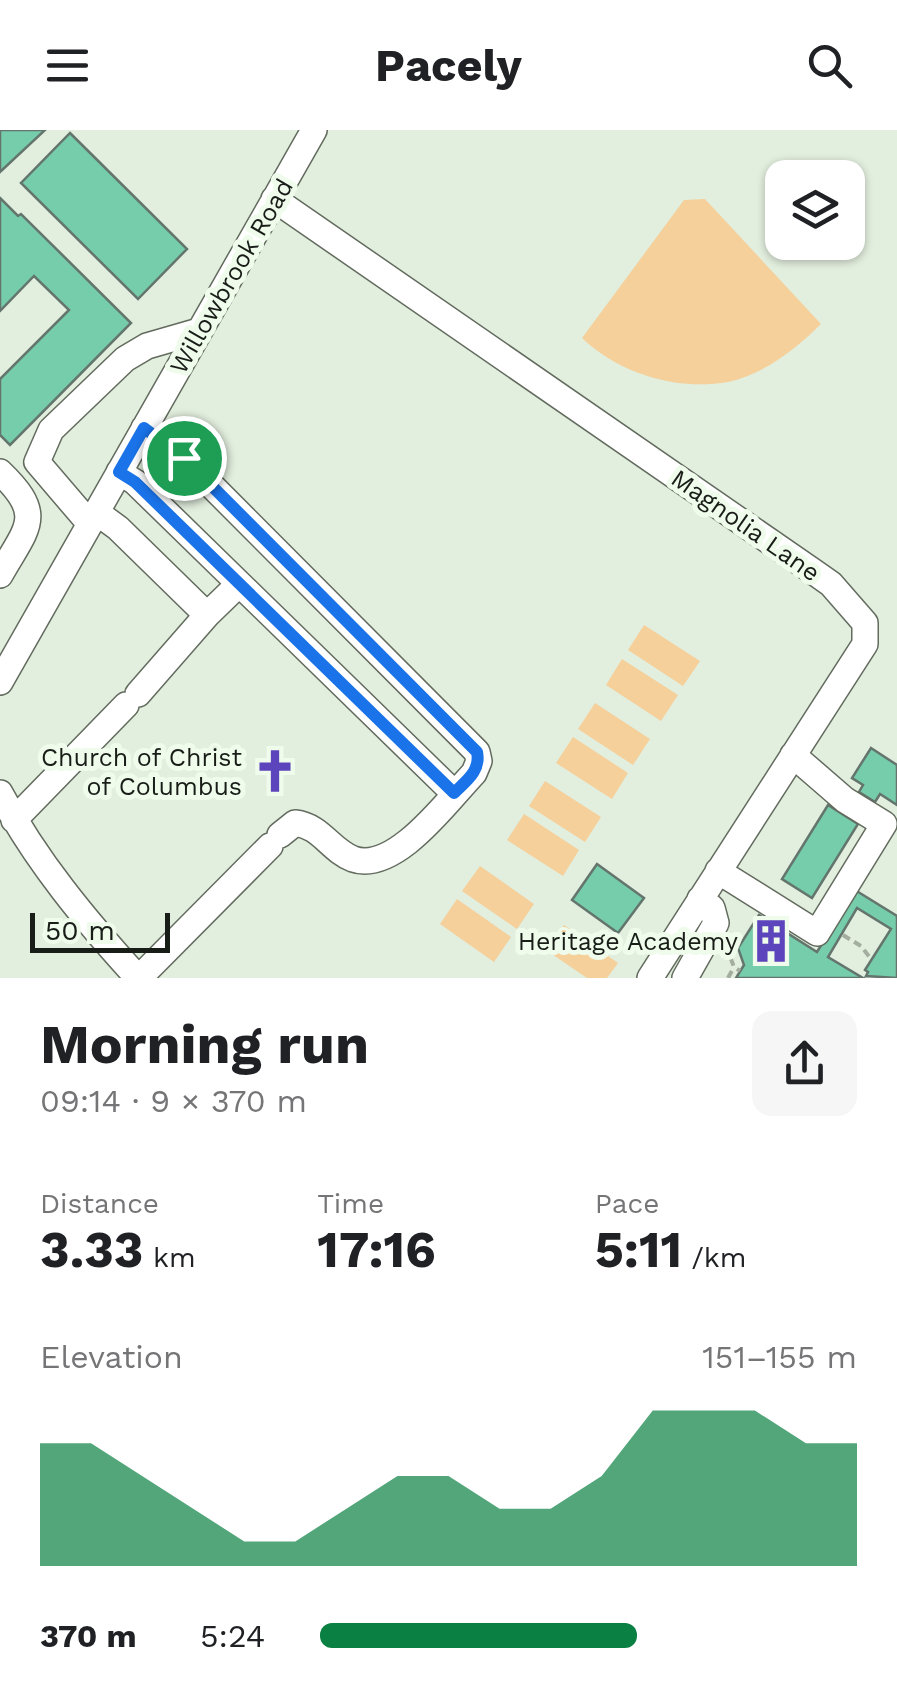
<!DOCTYPE html>
<html lang="en">
<head>
<meta charset="utf-8">
<style>
	:root { --surface:#fff; --page:#f6f6f6; --text:#202124; --muted:#757577; --accent:#0b8043 }
	body { margin:0; font-family:"Work Sans",sans-serif; background:var(--page); color:var(--text); height:100vh; display:flex; flex-direction:column; font-size:38px; white-space:nowrap }
	* { box-sizing:border-box; margin:0 }
	p { font-size:32px; color:var(--muted) }
	.icon { flex:none; width:55px; height:55px; fill:none; stroke:currentColor; stroke-width:2; stroke-linecap:round; stroke-linejoin:round }
	.map { position:relative; height:848px; overflow:hidden }
	.drawer { display:flex; flex-direction:column; background:var(--surface); flex:1 }
	.drawer>* { flex:none }
	.fabs { position:absolute; left:765px; top:30px; display:grid; gap:20px }
	.fabs a { display:grid; place-items:center; width:100px; height:100px; border-radius:20px; background:var(--surface); box-shadow:0 2px 8px #0004; font-size:50px }
	.scale { position:absolute; left:30px; bottom:25px; width:140px; box-sizing:border-box; padding-left:10px; border:5px solid #191d18; border-top:0; font-size:28px; line-height:35px; white-space:nowrap; color:#191d18; -webkit-text-stroke:8px #effbeb; paint-order:stroke }
	.pin { position:absolute; display:grid; place-items:center; width:85px; height:85px; color:#fff; margin:-42px; border:5px solid #fff; border-radius:50%; box-shadow:0 2px 10px #0007 }
	.round { display:grid; place-items:center; flex:none; width:105px; height:105px; border-radius:20px; background:var(--page) }
	.head { display:flex; align-items:center; justify-content:space-between; height:170px; padding:0 40px }
	h1 { font-size:55px; font-weight:700; line-height:75px }
	.figures { display:grid; grid-template-columns:repeat(3,1fr); gap:15px; height:170px; padding:10px 40px }
	.figures div { display:grid; align-content:center }
	.figures b { font-size:50px; font-weight:700 }
	.figures small { font-size:28px; font-weight:400 }
	.figures p { font-size:28px }
	.chart { height:280px; padding:20px 40px }
	.chart p { display:flex; justify-content:space-between }
	.chart svg { width:100%; height:180px; margin-top:10px; fill:var(--accent); opacity:.7 }
	ul { padding:0 40px; list-style:none; font-size:32px }
	li { display:grid; grid-template-columns:160px 120px 1fr; align-items:center; height:75px }
	li i { height:25px; border-radius:12px; background:var(--accent) }
	header { display:flex; justify-content:space-between; align-items:center; height:130px; padding:0 40px; background:var(--surface); font-size:45px; font-weight:700 }
	.map>svg:first-child { display:block }
	.green { fill:#f5d09b }
	.building { fill:#76cdab; stroke:#63756d; stroke-width:2.5 }
	.lines { fill:none; stroke-linecap:round; stroke-linejoin:round }
	.minor-casing { stroke:#626b5e; stroke-width:28 }
	.path { stroke:#a3ada0; stroke-width:4; stroke-dasharray:8 5; stroke-linecap:butt }
	.minor { stroke:#fff; stroke-width:25 }
	.route-casing { stroke:#fff; stroke-width:20 }
	.route { stroke:#1a73e8; stroke-width:12 }
	.labels { text-anchor:middle; stroke-width:10; stroke-linejoin:round; paint-order:stroke }
	.street-label { font-size:25px; fill:#191d18; stroke:#effbeb }
	.poi-label { font-size:25px; fill:#191d18; stroke:#effbeb; text-anchor:end }
</style>
</head>
<body>
<header><svg class="icon" aria-label="menu" viewBox="0 0 24 24"><path d="M4 6h16M4 12h16M4 18h16"/></svg>Pacely<svg class="icon" aria-label="search" viewBox="0 0 24 24"><circle cx="10" cy="10" r="6"/><path d="M15 15l6 6"/></svg></header>
<div class="map">
<svg width="897" height="848" viewBox="0 0 897 848">
	<rect width="100%" height="100%" fill="#e2eede"/>
	<!-- green -->
	<path class="green" d="M705 69 821 194C797 218 763 245 728 252 677 261 620 244 582 208L684 70Z
		M644 495 700 531 683 556 628 520Z
		M622 529 678 565 661 591 606 555Z
		M595 573 650 609 633 635 578 599Z
		M573 607 628 643 612 669 556 633Z
		M545 651 601 687 585 712 529 676Z
		M524 684 579 720 563 746 507 710Z
		M480 736 534 774 517 799 462 761Z
		M457 769 511 807 494 832 440 794Z
		M564 795 618 833 607 848H587L546 820Z"/>
	<!-- building -->
	<path class="building" d="M0 0H45L0 42Z
		M70 3 187 119 138 169 21 53Z
		M0 68 18 86 21 84 131 193 10 315 0 305V249L69 180 34 146 0 181Z
		M871 618 897 635V675L880 664 875 672 859 662 863 655 852 648Z
		M828 675 858 694 812 768 782 749Z
		M597 734 644 768 618 803 572 770Z
		M855 760 897 786V848L866 846 868 842 865 840 891 799 857 778 828 827 863 848H736L744 835 738 818 759 785 817 822Z"/>
	<g class="lines">
		<!-- minor casing -->
		<g class="minor-casing">
			<path id="minor" d="M274 69 814 442 831 454 865 493V514L650 848
				M144 298 184 328 477 622 479 631 474 643C448 670 395 744 353 729 330 720 321 696 295 693L280 705
				M0 342C46 386 27 397 0 445
				M119 342 135 352 454 663
				M96 382 118 398 207 485 239 454
				M90 394 37 332 51 300 125 229 147 216 199 201
				M0 552 314 0
				M138 564 207 485
				M0 663C36 731 86 791 138 848
				M14 690 126 575
				M718 741 817 803 884 694 845 670 793 625
				M139 848 270 716
				M685 848 716 793 712 778 700 769"/>
		</g>
		<!-- path -->
		<path class="path" d="M843 805 861 816 871 829
			M726 816 734 837 740 841
			M728 848 734 837"/>
		<!-- minor -->
		<use href="#minor" class="minor"/>
	</g>
	<g class="lines">
		<!-- route casing -->
		<g class="route-casing">
			<path id="route" d="M144 298 184 328 477 622C481 641 466 651 454 663L135 352 119 342Z"/>
		</g>
		<!-- route -->
		<use href="#route" class="route"/>
	</g>
	<!-- icons -->
	<defs>
		<g id="church-bare" transform="scale(3.45)"><path d="M-1.2-6h2.4v3.5h3.3v2.4h-3.3V6h-2.4V-.1h-3.3v-2.4h3.3Z" fill="#5c44bc" stroke="#effbeb" stroke-width="2.5" paint-order="stroke"/></g>
		<g id="building-bare" transform="scale(3.45)"><path d="M-4-6H4V6H1V3H-1V6H-4ZM-2.5-4.3h1.7v1.8h-1.7ZM.8-4.3h1.7v1.8H.8ZM-2.5-1h1.7V.8h-1.7ZM.8-1h1.7V.8H.8Z" fill="#5c44bc" stroke="#effbeb" stroke-width="2.5" paint-order="stroke"/></g>
	</defs>
	<g fill-rule="evenodd">
		<use href="#church-bare" x="275" y="641"/>
		<use href="#building-bare" x="771" y="811"/>
	</g>
	<g class="labels">
		<!-- street labels -->
		<g class="street-label">
			<text transform="translate(231 146) rotate(-60)" y="9">Willowbrook Road</text>
			<text transform="translate(746 395) rotate(35)" y="9">Magnolia Lane</text>
		</g>
		<!-- poi labels -->
		<g class="poi-label">
			<text x="242" y="636">Church of Christ<tspan x="242" dy="29">of Columbus</tspan></text>
			<text x="738" y="820">Heritage Academy</text>
		</g>
	</g>
</svg>
<div class="fabs">
<a><svg class="icon" aria-label="layers" viewBox="0 0 24 24"><path d="M12 4l9 5-9 5-9-5zM3 14l9 5 9-5"/></svg></a>
</div>
<div class="scale">50 m</div>
<div class="pin" style="left:184px;top:328px;background:#1e9e55"><svg class="icon" aria-label="arrive" viewBox="0 0 24 24"><path d="M6 21V4h12l-3 4 3 4H6"/></svg></div>
</div>
<section class="drawer">
<div class="head"><div><h1>Morning run</h1><p>09:14 · 9 × 370 m</p></div><a class="round"><svg class="icon" aria-label="share" viewBox="0 0 24 24"><path d="M12 15V3M7 8l5-5 5 5M5 13v7h14v-7"/></svg></a></div>
<div class="figures">
<div><p>Distance</p><b>3.33<small> km</small></b></div>
<div><p>Time</p><b>17:16</b></div>
<div><p>Pace</p><b>5:11<small> /km</small></b></div>
</div>
<div class="chart"><p><span>Elevation</span>151–155 m</p>
<svg viewBox="0 0 160 44" preserveAspectRatio="none"><path d="M0 44V14L10 14L20 22L30 30L40 38L50 38L60 30L70 22L80 22L90 30L100 30L110 22L120 6L130 6L140 6L150 14L160 14V44z"/></svg>
</div>
<ul>
<li><b>370 m</b>5:24<i style="width:59%"></i></li>
</ul>
</section>
</body>
</html>
